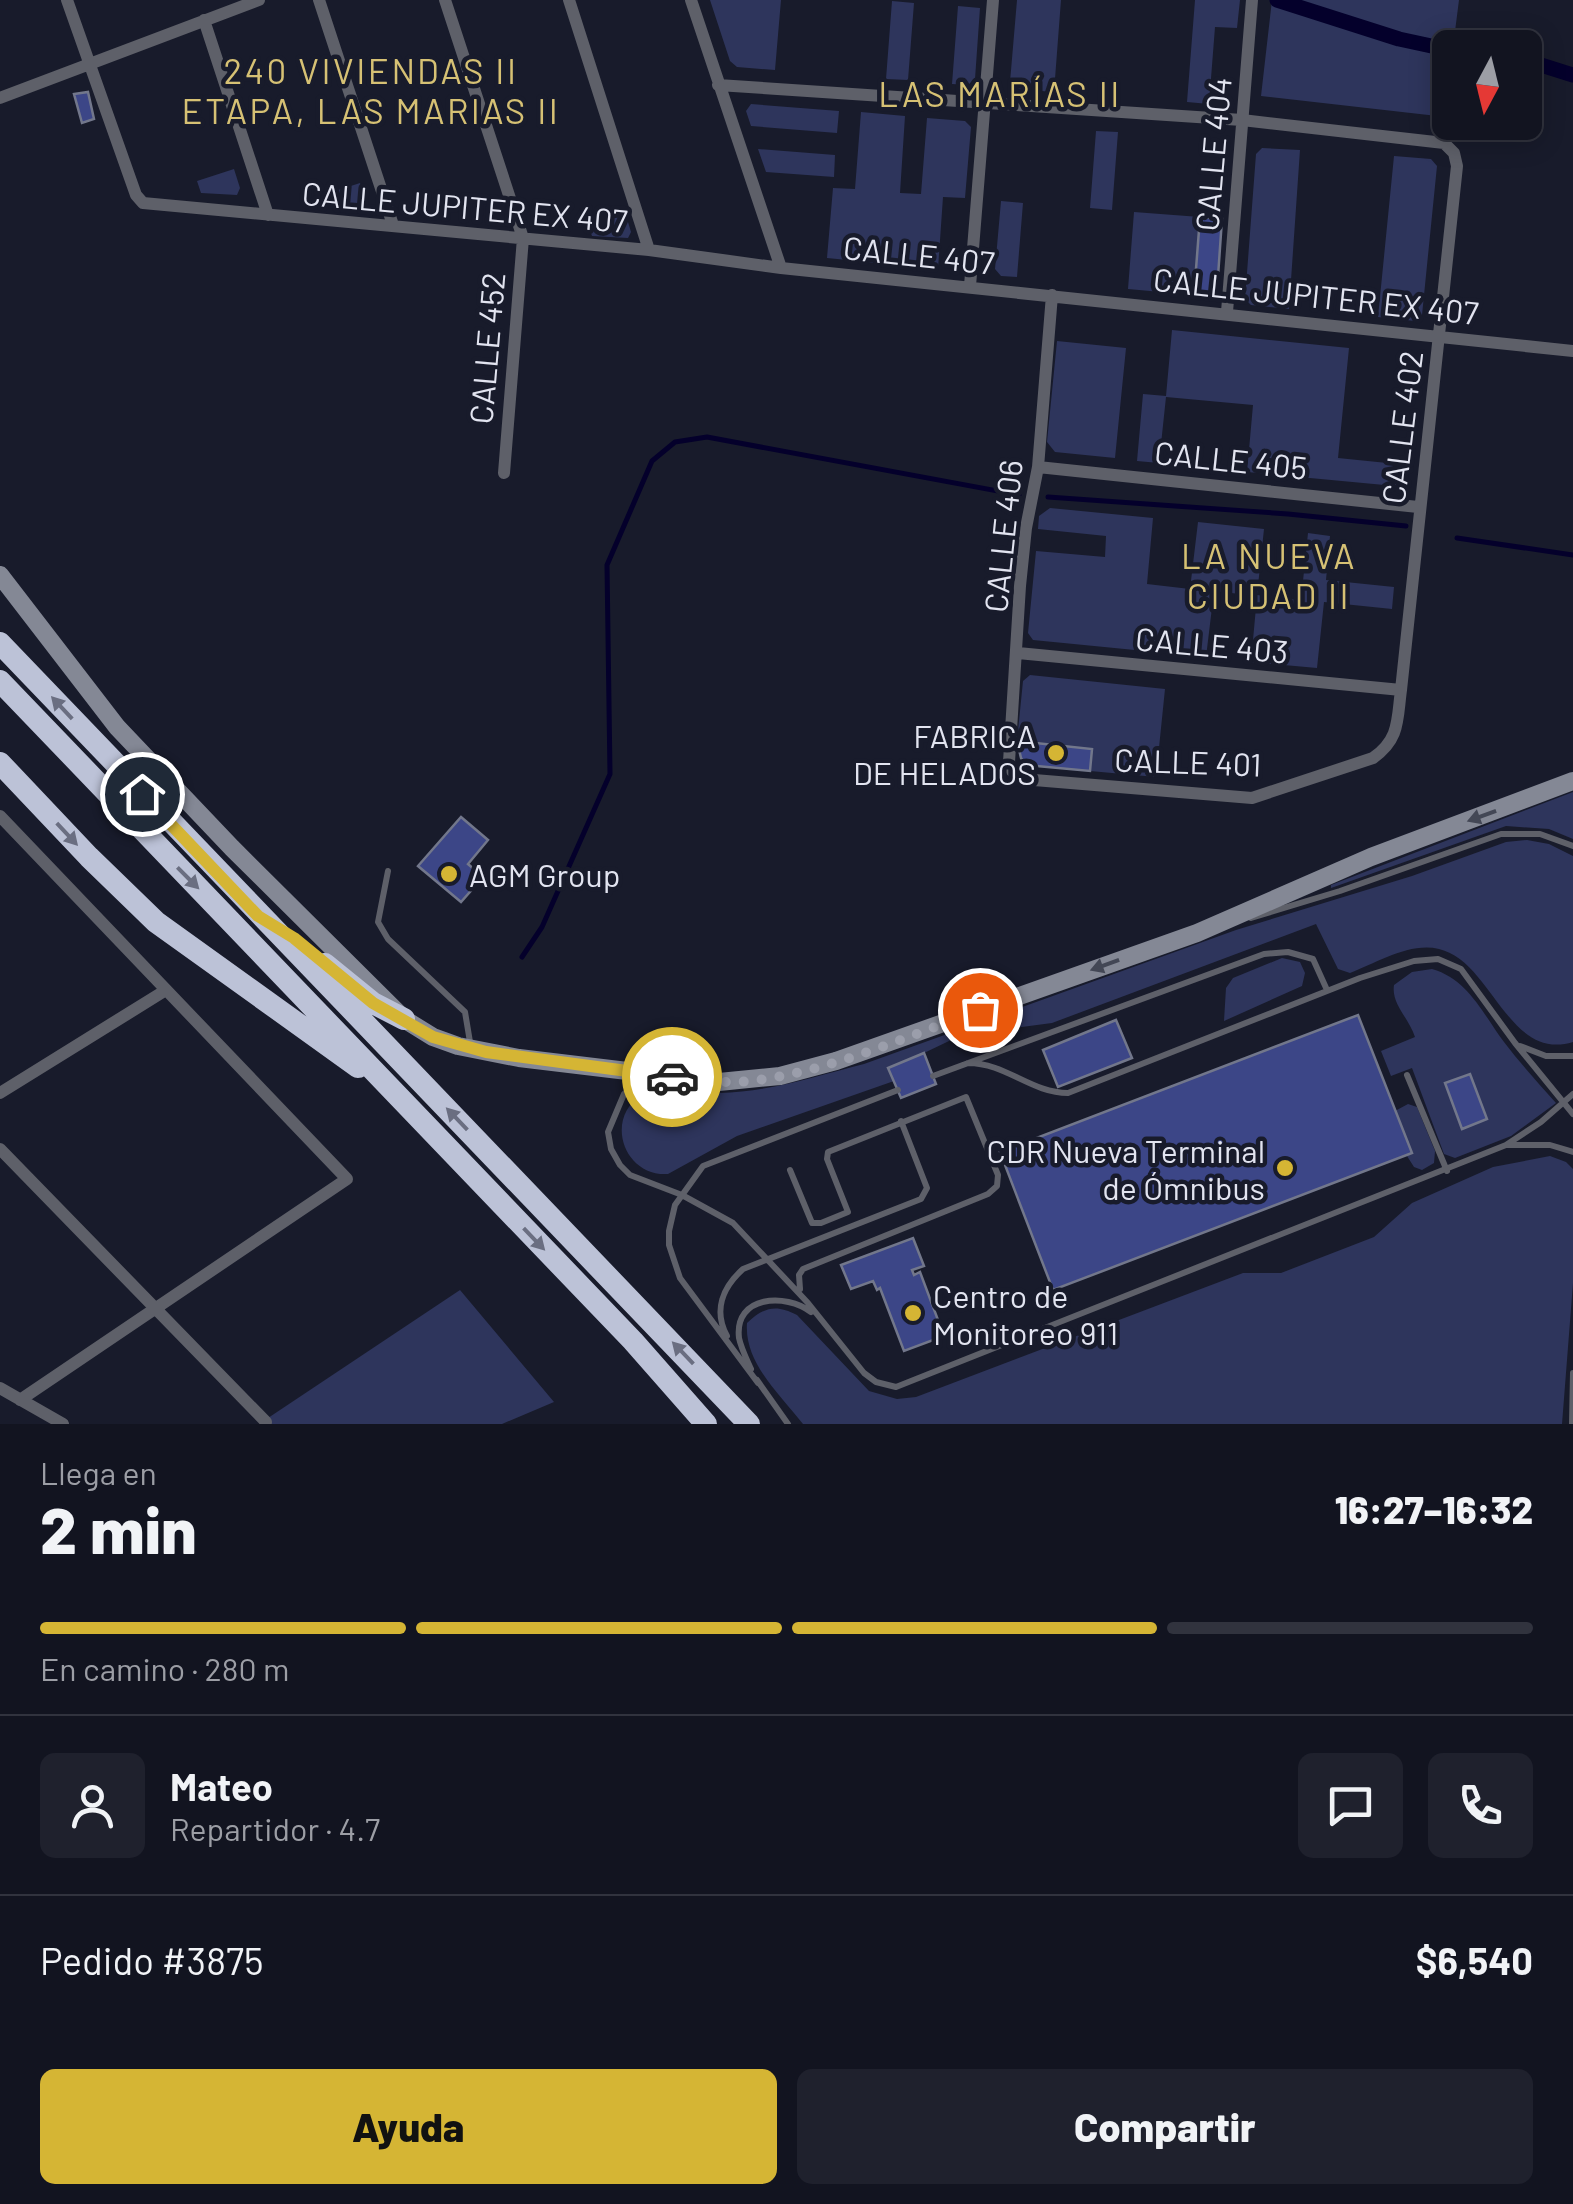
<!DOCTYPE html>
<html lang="es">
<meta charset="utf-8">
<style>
body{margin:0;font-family:Barlow,sans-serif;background:#1f212d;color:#f1f3f6;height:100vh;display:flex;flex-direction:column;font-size:38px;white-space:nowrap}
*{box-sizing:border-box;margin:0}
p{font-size:32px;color:#9c9ea5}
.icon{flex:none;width:55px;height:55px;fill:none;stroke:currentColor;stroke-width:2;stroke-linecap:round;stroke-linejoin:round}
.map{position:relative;height:1424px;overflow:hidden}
.panel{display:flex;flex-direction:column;background:#121420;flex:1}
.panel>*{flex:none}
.needle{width:65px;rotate:187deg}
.controls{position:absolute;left:1432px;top:30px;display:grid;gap:20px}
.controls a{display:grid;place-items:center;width:110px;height:110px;border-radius:15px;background:#121420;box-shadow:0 5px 25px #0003,0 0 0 2px #31333e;font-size:50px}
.pin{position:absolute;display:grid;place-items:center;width:85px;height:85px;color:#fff;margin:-42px;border:5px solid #fff;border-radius:50%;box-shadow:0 2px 10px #0007}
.courier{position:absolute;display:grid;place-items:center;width:100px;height:100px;margin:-50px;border:8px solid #d5b534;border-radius:50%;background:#fff;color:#222;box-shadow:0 2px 12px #0007}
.headline em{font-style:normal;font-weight:800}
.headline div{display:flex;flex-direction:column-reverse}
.headline{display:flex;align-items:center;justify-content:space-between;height:170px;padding:0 40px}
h1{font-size:65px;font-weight:800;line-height:75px}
.bar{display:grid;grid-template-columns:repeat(4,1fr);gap:15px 10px;align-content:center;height:120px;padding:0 40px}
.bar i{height:12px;border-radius:8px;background:#31333e}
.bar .active{background:#d5b534}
.bar p{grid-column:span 4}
.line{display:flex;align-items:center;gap:25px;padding:0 40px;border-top:2px solid #31333e}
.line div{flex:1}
.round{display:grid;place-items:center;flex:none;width:105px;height:105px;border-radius:15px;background:#1f212d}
.action{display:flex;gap:20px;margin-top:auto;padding:20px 40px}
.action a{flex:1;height:115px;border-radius:15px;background:#d5b534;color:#111;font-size:40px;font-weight:800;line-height:115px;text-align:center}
.action a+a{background:#1f212d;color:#f1f3f6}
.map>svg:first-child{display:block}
.green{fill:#2e355c}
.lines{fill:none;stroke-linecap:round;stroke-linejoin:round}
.stream{stroke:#04002b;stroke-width:5}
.canal{stroke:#04002b;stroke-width:15}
.building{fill:#3c4687;stroke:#72778b;stroke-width:2.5}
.lane{stroke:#5e6069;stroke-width:6}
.street{stroke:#5e6069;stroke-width:12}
.secondary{stroke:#848895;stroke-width:18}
.highway{stroke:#bcc2d7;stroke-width:22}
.oneway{fill:#6a6e81}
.oneway2{fill:#434755}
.done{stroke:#9b9eab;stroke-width:10;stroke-dasharray:0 18}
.route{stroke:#d5b534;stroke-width:12}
.poi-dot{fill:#d5b534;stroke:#181b2b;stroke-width:4}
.labels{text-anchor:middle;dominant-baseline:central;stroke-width:9;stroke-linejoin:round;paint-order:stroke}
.street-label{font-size:32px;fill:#e2e4f0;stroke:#181b2b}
.poi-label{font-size:32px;fill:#e2e4f0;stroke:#181b2b;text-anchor:end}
.neighbourhood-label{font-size:35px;letter-spacing:2.5px;fill:#d6c174;stroke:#181b2b}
</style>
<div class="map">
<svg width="1573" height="1424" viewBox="0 0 1573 1424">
<rect width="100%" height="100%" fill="#181b2b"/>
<path class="green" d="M710 0H781L775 70 737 67 730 61Z
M1017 0H1061L1054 92 1016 89 1010 82Z
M1195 0H1240L1237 28 1215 27 1209 104 1187 102Z
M1272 0H1459L1453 47 1450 48 1446 117 1261 96Z
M892 1 914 3 908 80 886 79Z
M958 6 980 8 975 79 968 85 952 84Z
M751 104 839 111 837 133 751 126 746 111Z
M861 112 905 116 900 193 921 194 927 118 965 121 971 127 965 198 943 197 938 269 827 258 833 188 855 189Z
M1096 131 1118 132 1112 210 1090 208Z
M1262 148 1300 150 1289 309 1251 305 1245 299 1256 154Z
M758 149 835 155 834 177 766 172Z
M1394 156 1431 159 1437 166 1422 315 1415 321 1378 317Z
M234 169 240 188 237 195 201 193 197 181Z
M360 183 367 203 364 209 328 207 323 195Z
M1001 201 1023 203 1017 277 1001 276 995 269Z
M625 212 631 232 628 238 592 236 588 224Z
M1134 212 1200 217 1194 295 1128 289Z
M1172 330 1349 348 1338 458 1407 465 1405 478 1395 486 1247 472 1253 405 1166 397 1159 463 1137 461 1143 394 1166 396Z
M1057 341 1126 348 1115 458 1055 452 1047 442Z
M1050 508 1153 518 1147 584 1190 589 1198 522 1264 529 1257 595 1301 600 1308 533 1330 536 1326 580 1394 587 1392 609 1324 602 1317 668 1251 662 1257 596 1214 591 1206 657 1033 640 1028 633 1036 551 1105 557 1106 536 1038 529 1039 516Z
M1030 675 1165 689 1156 777 1090 771 1092 749 1017 741 1023 681Z
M1573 792V839L1549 829 1506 826 1331 888V885Z
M1527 840 1549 844 1573 856V1042C1508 1062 1492 961 1439 949 1409 942 1377 963 1350 973L1338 969 1316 924 1052 1023 1006 1029 1000 1021 972 1030 924 1053 894 1081 737 1136 668 1174C624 1177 603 1118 643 1094 660 1084 698 1093 719 1093 769 1092 816 1076 864 1064L1236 930 1412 876 1506 842Z
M1282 958 1300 962 1305 973 1302 986 1224 1021 1226 988 1233 978Z
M1432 969C1468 979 1483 1014 1504 1042 1520 1063 1538 1083 1556 1103L1511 1136 1455 1158 1444 1154 1412 1068 1391 1076 1381 1051 1415 1037C1409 1018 1391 1004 1394 985L1412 972Z
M1408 1104 1417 1107 1435 1151 1434 1163 1422 1170 1414 1167 1407 1156 1411 1153 1395 1111Z
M1550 1156 1566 1162 1573 1169V1283L1562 1424H803C780 1394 744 1363 747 1323 764 1307 776 1304 797 1315L869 1391 897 1399 916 1397 1243 1273H1281L1374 1237 1412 1203 1493 1167Z
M460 1290 554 1402 502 1424H259Z"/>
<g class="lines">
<path class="stream" d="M1048 497 1288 514 1406 526
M1457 538 1573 555
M522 957 542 927 610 774 607 565 652 461 675 442 707 437 1019 495"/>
<path class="canal" d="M1277 0 1399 39 1450 50
M1525 60 1573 75"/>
</g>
<path class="building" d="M88 92 94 119 82 123 74 94Z
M1200 217 1222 219 1217 291 1210 297 1194 295Z
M1017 741 1092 749 1090 771 1026 765 1021 758Z
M461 817 488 840 468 864 483 877 461 902 418 866Z
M1358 1015 1412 1153 1053 1290 1000 1152Z
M1116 1020 1132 1058 1058 1087 1043 1050Z
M924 1053 936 1084 901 1098 888 1068Z
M1470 1074 1487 1119 1462 1129 1445 1083Z
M913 1238 924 1266 912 1270 914 1275 920 1272 944 1336 904 1351 880 1288 877 1290 873 1281 851 1289 841 1265Z"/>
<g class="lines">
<path class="lane" d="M388 871 378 922 388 939 465 1012 471 1048
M1251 918 1340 891 1501 834H1540L1573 846
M1520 1046 1546 1056H1573
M968 1063C1006 1063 1031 1093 1068 1093L1360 978 1414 961 1438 959 1461 969 1515 1043 1573 1114
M1407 1075 1447 1171
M933 1076 1264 954 1288 952 1313 959 1327 990
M646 1078 624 1094 608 1132 611 1149 620 1165 630 1175 682 1195 733 1223 808 1303 864 1373 876 1382 896 1387 1506 1145 1541 1122 1573 1094
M1508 1145H1550L1573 1152
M790 1170 812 1223H821L848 1212 827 1159 828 1152 966 1097 998 1175 997 1186 988 1194 803 1269 799 1275 800 1289
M727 1336C713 1310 723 1287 743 1269L921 1199 927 1188 901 1121
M751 1369C747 1360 741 1348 739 1338 734 1295 786 1293 811 1312
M757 1380 788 1424
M758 1383 680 1278 669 1245V1231L675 1205 703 1166 898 1090
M1572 1424 1573 1373"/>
<path class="street" d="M67 0 136 195 143 203 649 250 781 268 1573 351
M319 0 393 225
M445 0 523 238 504 473
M569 0 649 250
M691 0 781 268
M204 20 268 215
M718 85 1242 120 1444 143 1454 153 1457 166 1401 690C1397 720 1400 739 1373 758L1252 798 1022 779 1012 771 1009 762 1020 586 1026 528 1038 467 1052 295
M0 98 259 0
M970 286 993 0
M1227 312 1252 0
M1038 467 1418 507
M1018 653 1401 690
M0 816 347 1179 20 1400
M0 1093 166 990
M0 1149 266 1422
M0 1388 63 1424"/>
<path class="secondary" d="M0 575 117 727 232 848 404 1019 433 1037 458 1046 519 1058 719 1082 780 1076 836 1061 1197 933 1371 857 1573 781"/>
<path class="highway" d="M0 643 749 1424
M0 681 633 1341 706 1424
M0 763 89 857 156 922 358 1067
M325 964 373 1003 404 1019"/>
</g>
<defs><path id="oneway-solid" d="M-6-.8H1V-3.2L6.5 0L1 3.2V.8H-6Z" transform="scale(2.5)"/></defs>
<g class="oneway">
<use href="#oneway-solid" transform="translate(62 708) rotate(-133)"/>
<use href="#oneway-solid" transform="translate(67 834) rotate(47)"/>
<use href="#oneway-solid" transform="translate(188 878) rotate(45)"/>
<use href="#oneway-solid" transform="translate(457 1119) rotate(-134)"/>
<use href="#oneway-solid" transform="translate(534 1239) rotate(46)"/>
<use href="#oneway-solid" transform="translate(683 1353) rotate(-134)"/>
</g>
<g class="oneway2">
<use href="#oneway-solid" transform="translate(1482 816) rotate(160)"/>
<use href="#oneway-solid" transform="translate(1105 965) rotate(160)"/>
</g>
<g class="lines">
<path class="done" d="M672 1077C698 1080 724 1084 750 1081 829 1072 906 1037 980 1010"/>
<path class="route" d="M142 794 258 916 294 938 373 1003 433 1037 486 1052 672 1077"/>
</g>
<g class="poi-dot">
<circle cx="1056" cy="753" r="10"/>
<circle cx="449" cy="874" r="10"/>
<circle cx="1285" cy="1168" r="10"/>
<circle cx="913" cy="1313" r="10"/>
</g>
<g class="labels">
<g class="street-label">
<text transform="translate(1212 154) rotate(-85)">CALLE 404</text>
<text transform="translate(465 206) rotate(5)">CALLE JUPITER EX 407</text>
<text transform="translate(919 254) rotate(6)">CALLE 407</text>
<text transform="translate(1316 295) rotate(6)">CALLE JUPITER EX 407</text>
<text transform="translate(486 348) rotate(-85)">CALLE 452</text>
<text transform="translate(1401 427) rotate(-83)">CALLE 402</text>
<text transform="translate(1231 459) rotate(6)">CALLE 405</text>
<text transform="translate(1002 536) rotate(-84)">CALLE 406</text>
<text transform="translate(1212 644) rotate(5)">CALLE 403</text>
<text transform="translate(1188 761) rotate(2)">CALLE 401</text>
</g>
<g class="poi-label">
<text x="1036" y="735">FABRICA<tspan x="1036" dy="37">DE HELADOS</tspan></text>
<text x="469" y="874" text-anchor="start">AGM Group</text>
<text x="1265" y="1150">CDR Nueva Terminal<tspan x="1265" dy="37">de Ómnibus</tspan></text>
<text x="933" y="1295" text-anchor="start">Centro de<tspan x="933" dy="37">Monitoreo 911</tspan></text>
</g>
<g class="neighbourhood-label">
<text x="371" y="70">240 VIVIENDAS II<tspan x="371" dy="40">ETAPA, LAS MARIAS II</tspan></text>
<text x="1000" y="93">LAS MARÍAS II</text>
<text x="1269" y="555">LA NUEVA<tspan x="1269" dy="40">CIUDAD II</tspan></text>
</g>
</g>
</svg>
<div class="controls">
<a><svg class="needle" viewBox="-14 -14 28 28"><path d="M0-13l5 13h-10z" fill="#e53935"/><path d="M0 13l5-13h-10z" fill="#9c9ea5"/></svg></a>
</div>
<div class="pin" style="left:980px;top:1010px;background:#ea580c"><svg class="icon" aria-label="bag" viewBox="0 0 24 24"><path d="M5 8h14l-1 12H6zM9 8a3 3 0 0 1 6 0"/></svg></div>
<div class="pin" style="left:142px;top:794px;background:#1f2937"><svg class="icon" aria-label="home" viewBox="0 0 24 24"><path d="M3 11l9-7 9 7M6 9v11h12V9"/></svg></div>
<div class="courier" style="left:672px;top:1077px"><svg class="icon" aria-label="car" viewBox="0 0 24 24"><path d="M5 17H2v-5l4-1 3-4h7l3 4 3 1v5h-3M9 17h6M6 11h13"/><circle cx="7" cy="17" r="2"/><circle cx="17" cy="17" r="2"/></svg></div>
</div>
<section class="panel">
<div class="headline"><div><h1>2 min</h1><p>Llega en</p></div><em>16:27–16:32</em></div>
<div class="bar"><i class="active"></i><i class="active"></i><i class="active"></i><i></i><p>En camino · 280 m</p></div>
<div class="line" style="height:180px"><a class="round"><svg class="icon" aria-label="person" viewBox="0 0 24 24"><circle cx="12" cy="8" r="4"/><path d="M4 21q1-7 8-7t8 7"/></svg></a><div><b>Mateo</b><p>Repartidor · 4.7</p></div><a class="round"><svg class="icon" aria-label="chat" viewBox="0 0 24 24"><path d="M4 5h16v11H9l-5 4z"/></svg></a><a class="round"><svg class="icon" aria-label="phone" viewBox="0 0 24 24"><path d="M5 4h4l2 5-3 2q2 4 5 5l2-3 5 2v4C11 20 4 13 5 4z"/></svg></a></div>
<div class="line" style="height:130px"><div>Pedido #3875</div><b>$6,540</b></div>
<div class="action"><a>Ayuda</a><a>Compartir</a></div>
</section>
